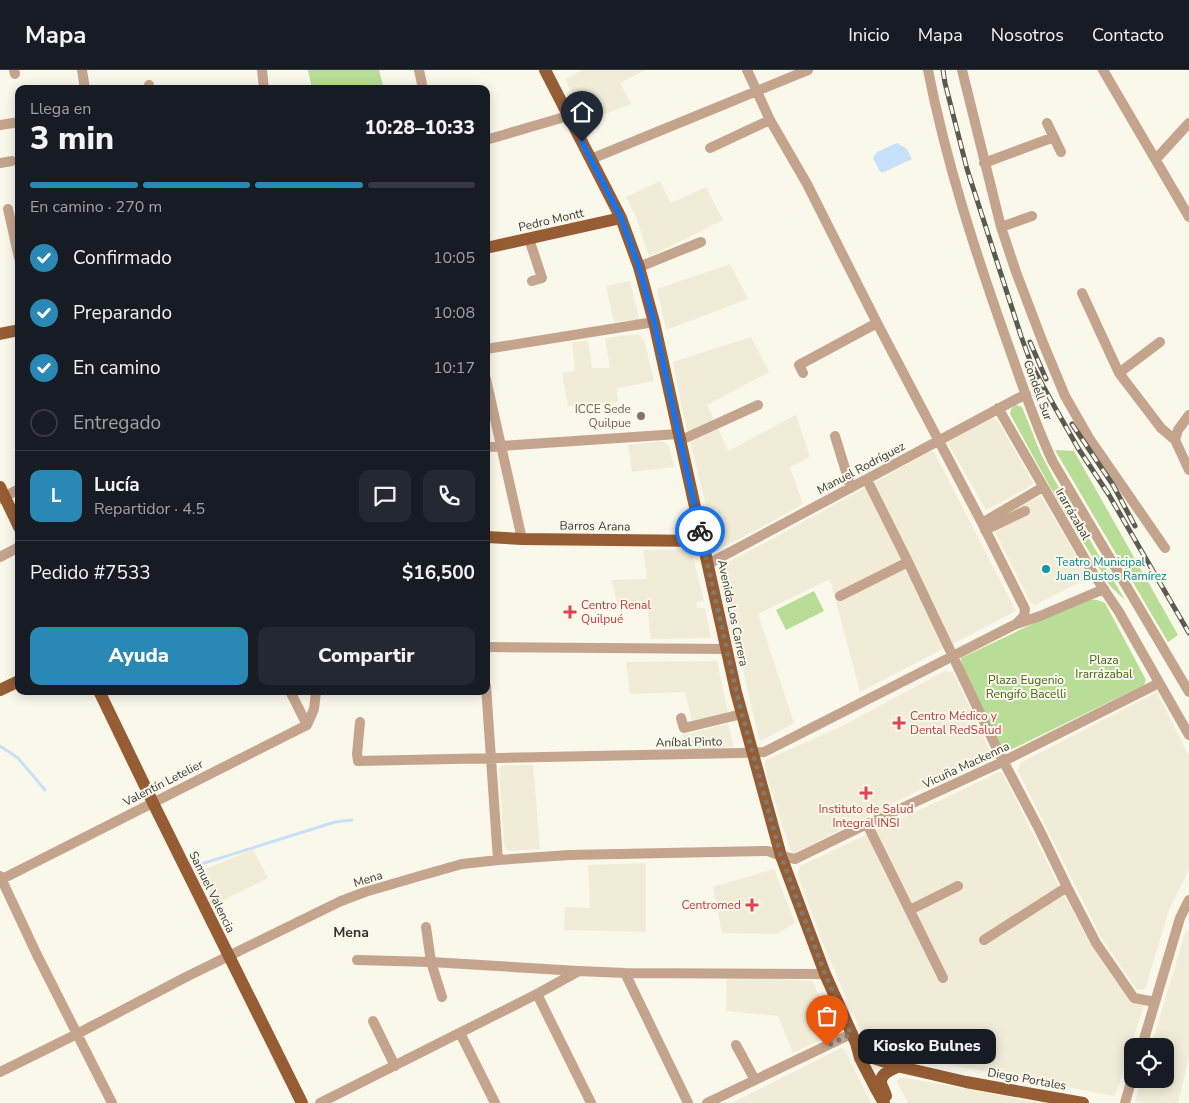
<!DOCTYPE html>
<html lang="es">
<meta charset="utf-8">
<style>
body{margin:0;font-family:"Nunito Sans",sans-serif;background:#242831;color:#f1f3f6;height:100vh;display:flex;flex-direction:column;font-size:19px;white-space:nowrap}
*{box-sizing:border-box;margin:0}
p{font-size:16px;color:#9ea1a6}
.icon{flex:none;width:28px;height:28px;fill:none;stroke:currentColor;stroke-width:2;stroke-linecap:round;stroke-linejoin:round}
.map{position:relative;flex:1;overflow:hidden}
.side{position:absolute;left:15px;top:15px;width:475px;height:610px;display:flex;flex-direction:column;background:#171b24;border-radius:10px;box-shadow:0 2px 12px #0003}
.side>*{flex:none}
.controls{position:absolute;left:1124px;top:968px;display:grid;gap:10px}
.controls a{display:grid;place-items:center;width:50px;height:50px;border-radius:10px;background:#171b24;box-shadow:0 2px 12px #0003;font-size:25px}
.pin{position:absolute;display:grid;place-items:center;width:42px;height:42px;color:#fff;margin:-51px -21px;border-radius:50% 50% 50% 0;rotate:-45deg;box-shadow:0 0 5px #0007}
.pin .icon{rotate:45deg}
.courier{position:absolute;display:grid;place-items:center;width:50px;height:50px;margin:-25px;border:4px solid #1a73e8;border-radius:50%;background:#fff;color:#222;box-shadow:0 1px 6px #0007}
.bubble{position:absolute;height:35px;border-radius:10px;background:#171b24;box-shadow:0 2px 12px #0003;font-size:16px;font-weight:800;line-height:35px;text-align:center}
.headline em{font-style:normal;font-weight:800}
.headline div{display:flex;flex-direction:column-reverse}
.headline{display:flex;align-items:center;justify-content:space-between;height:85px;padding:0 15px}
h1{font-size:32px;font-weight:800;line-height:38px}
.bar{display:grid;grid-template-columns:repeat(4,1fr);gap:8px 5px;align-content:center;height:60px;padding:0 15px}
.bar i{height:6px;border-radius:4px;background:#363941}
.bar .on{background:#2988b4}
.bar p{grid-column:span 4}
.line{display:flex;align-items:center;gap:12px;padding:0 15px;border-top:1px solid #363941}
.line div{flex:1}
.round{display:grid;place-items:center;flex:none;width:52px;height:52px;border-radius:10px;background:#242831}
ol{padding:0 15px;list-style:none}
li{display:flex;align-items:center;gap:15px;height:55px}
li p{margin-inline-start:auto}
li .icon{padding:5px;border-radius:50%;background:#2988b4;color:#fff;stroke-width:4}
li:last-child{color:#9ea1a6}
li i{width:28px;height:28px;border:2px solid #363941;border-radius:50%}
.primary-button{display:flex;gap:10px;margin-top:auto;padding:10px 15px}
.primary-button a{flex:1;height:58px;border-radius:10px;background:#2988b4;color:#fff;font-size:20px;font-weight:800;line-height:58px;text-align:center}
.primary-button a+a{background:#242831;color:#f1f3f6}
header{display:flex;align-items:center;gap:30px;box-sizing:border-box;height:70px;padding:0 25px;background:#171b24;border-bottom:1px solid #363941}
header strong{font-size:24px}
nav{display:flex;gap:28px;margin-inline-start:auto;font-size:18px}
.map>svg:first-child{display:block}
.built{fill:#f0ecd8}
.green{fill:#b7dd96}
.water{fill:#c6e1f9}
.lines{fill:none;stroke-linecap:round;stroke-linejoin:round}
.stream{stroke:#c6e1f9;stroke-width:3}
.minor{stroke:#c5a48e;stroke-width:10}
.major{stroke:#965d34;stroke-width:12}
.rail-casing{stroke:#5a5952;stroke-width:5}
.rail{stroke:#faf8eb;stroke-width:3;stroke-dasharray:9;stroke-linecap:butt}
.done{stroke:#7d7c74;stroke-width:5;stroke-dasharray:0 9}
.route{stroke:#1a73e8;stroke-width:6}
.education-dot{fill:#8d6e63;stroke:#faf8eb;stroke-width:2}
.culture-dot{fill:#0f9aa8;stroke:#faf8eb;stroke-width:2}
.health-dot{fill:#e0444e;stroke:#faf8eb;stroke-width:2}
.labels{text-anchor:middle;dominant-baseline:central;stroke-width:4;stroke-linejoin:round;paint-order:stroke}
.street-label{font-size:12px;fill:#3a3934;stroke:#faf8eb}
.education-label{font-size:12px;fill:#785e54;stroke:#faf8eb;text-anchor:end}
.culture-label{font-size:12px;fill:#0d838f;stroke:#faf8eb;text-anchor:start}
.health-label{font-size:12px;fill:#be3a42;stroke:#faf8eb;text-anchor:start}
.park-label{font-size:12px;fill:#406316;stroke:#faf8eb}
.neighbourhood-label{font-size:14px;font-weight:bold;fill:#323027;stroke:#faf8eb}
</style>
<header>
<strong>Mapa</strong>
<nav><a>Inicio</a><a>Mapa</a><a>Nosotros</a><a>Contacto</a></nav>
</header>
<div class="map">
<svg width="1189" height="1033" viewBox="0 0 1189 1033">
<rect width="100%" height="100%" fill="#faf8eb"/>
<path class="built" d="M583 0H645L620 13 631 34 587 51 565 9Z
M660 111 671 133 706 117 723 150 649 187 636 147 626 127Z
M730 194 748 229 666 260 657 219Z
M630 211 639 247 637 250 614 252 606 216Z
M638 264 644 269 654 311 617 318 618 332 568 336 562 303 575 301 572 273 588 270 592 298H610L605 268Z
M751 267 769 302 707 335 728 381 796 345 810 387 790 397 803 434 753 462 717 480 682 339 673 292Z
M991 348 997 350 1033 412 1031 416 986 440 949 375 950 371Z
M663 371 669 376 674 397 632 402 628 375Z
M931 381 934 382 1016 541 860 622 830 509 758 544 794 653 761 671 759 669 720 499 722 495 767 472Z
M1041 426 1087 504 1086 509 1035 535 1030 532 990 452Z
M686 479 692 482 704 531 696 532 697 538H705L711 568 651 569 647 537 618 536 611 510 647 509 643 480Z
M717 591 728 643 692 651 685 622 630 624 626 592Z
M945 601 953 602 992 685 939 710 795 783 791 781 770 717 764 692 766 690 840 657Z
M1157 622 1189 686V799L1169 840 1145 919 1137 920 1102 869 1018 701 1020 693Z
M728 654 734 677 689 680 682 665Z
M502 695H533L540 779 508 781 504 775 499 699Z
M999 702H1002L1057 812 1090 873 1128 928 1144 935 1115 1026 876 981 872 978 858 955 826 881 797 803 800 796 962 720Z
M253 779 268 808 215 834 199 802Z
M646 793V862L564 860 565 837 590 838 588 795Z
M774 799 795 853 777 864 722 863 713 817Z
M1186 860 1189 861V988L1178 1033H1144L1135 1031 1142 1009H1165V976H1151Z
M727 906 813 911 834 963 793 983 778 946 726 941Z
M841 978 844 979 871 1033H732Z
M902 1007 982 1022 1041 1033H908L897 1012 898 1009Z"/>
<path class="green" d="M308 0H379L384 19H312Z
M1016 335 1022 337 1041 384 1054 409 1125 530 1110 516 1054 424 1010 344 1011 339Z
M1055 380 1074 381 1178 565 1168 572Z
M814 521 824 541 786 560 776 540Z
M1085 529 1097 530 1105 533 1146 610 1144 615 1004 683 962 597 961 588Z"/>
<path class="water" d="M897 73 907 79 912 89 882 103 879 100 873 88 877 82Z"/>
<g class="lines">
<path class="stream" d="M0 676 18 688 45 720
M198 795 335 752 352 750"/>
<path class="minor" d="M14 0 15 4
M82 0 85 19
M262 0 264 19
M419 0 423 19
M747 0 770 50 807 114 877 253 982 453 1025 539 1024 546 1017 553
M928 0C946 92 975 181 1006 269 1021 310 1034 353 1053 392L1189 622
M962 0 1001 157 1016 202 1043 273 1065 326 1089 368 1165 478
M1103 0 1189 147
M149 15V19
M1047 53 1061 82
M0 55 19 52
M486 70 568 46
M710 78 770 50
M591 89 808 0
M1156 89 1189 53
M0 93 12 91
M984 93 1054 67
M8 139 19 188
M1001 157 1032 146
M529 169 542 208 532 211
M639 197 701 172
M1082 223 1119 303 1161 358 1175 370 1189 400
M486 279 654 252
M803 303 799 295 877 253
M1119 303 1160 272
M486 309 522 469
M998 338 1093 503 1119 542 1189 665
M835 366 851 418
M1175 370 1178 360 1189 345
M679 371 758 335
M486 377 678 364
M867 410 908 492 998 681 1039 759 1067 817 1096 873 1134 928 1155 932
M0 429 19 419
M982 453 1043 417
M985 460 1025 441
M0 487 19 477
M708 494 1026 324
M840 526 908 492
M486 577 726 579
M486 616 498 790
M290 621 307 655
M681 648 684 658 742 644
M360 652 357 684 358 691 740 683 764 682 1014 555 1040 546 1104 519
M867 754 943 908
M0 806 37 885 112 1033
M0 810 307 655 314 639 316 621
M910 840 958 816
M426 857 431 892 442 927
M984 870 1067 817
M357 890 431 892 578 901 625 903 825 904
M625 903 688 1033
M537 924 591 1033
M373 951 395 996
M460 963 495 1033
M736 975 755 1010
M1142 976 1180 848 1189 830
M0 1002 77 964 186 907 341 831 365 822 423 805 462 794 498 790 569 785 768 781 781 786 795 789 867 754 998 694 1159 613
M320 1033 537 924 577 902
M707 1033 851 964
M1125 1033 1132 1008"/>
<path class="major" d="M545 0 621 148 639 197 654 252 736 622 781 786 825 904 856 973 860 988 876 1019 884 1033
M486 178 621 148
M0 264 19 260
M0 417 19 457
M486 467 522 469 703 471
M0 620 19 611
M99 621 157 741 302 1033
M857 975 861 980 870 987 901 997 966 1012 1083 1033
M886 1026C885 1022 882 1017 881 1013 880 1003 892 1000 899 996"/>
<defs>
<path id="rail" d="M943 0 945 13 967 99 1021 266 1032 296 1053 334 1078 378 1109 425 1189 563
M1030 272 1046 309
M1072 354 1113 415 1135 456"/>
</defs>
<use href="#rail" class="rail-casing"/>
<use href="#rail" class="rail"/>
</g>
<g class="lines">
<path class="done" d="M700 461 739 633 781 786 825 904 851 964 827 976"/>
<path class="route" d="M582 72 621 148 639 197 654 252 700 461"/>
</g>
<circle class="education-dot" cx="641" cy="346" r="5"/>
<circle class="culture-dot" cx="1046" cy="499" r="5"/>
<g class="health-dot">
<path d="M567.5 534.5h5v5h5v5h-5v5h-5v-5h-5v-5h5z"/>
<path d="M896.5 645.5h5v5h5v5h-5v5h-5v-5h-5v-5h5z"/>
<path d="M863.5 715.5h5v5h5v5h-5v5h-5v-5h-5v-5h5z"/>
<path d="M749.5 827.5h5v5h5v5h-5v5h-5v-5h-5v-5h5z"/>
</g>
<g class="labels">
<g class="street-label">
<text transform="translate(551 150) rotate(-13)">Pedro Montt</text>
<text transform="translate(1038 320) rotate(70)">Condell Sur</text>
<text transform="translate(861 398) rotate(-28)">Manuel Rodríguez</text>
<text transform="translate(1073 444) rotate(60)">Irarrázabal</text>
<text transform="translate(595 456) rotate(1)">Barros Arana</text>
<text transform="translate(733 543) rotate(78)">Avenida Los Carrera</text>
<text transform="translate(689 672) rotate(-1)">Aníbal Pinto</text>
<text transform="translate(966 695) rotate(-25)">Vicuña Mackenna</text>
<text transform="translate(163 713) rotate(-27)">Valentín Letelier</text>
<text transform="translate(368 809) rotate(-17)">Mena</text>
<text transform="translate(212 822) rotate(64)">Samuel Valencia</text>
<text transform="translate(1027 1009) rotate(10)">Diego Portales</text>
</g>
<g class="education-label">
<text x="631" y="339">ICCE Sede<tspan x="631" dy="14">Quilpue</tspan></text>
</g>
<g class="culture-label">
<text x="1056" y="492">Teatro Municipal<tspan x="1056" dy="14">Juan Bustos Ramírez</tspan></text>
</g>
<g class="health-label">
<text x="581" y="535">Centro Renal<tspan x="581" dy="14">Quilpué</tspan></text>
<text x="910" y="646">Centro Médico y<tspan x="910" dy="14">Dental RedSalud</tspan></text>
<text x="866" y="739" text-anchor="middle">Instituto de Salud<tspan x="866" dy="14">Integral INSI</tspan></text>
<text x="741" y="835" text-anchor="end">Centromed</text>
</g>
<g class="park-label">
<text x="1104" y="590">Plaza<tspan x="1104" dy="14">Irarrázabal</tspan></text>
<text x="1026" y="610">Plaza Eugenio<tspan x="1026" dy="14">Rengifo Bacelli</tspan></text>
</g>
<g class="neighbourhood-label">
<text x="351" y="862">Mena</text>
</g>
</g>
</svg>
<div class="controls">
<a><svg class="icon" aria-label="locate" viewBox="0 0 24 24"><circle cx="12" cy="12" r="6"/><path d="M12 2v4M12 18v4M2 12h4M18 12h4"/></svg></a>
</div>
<div class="pin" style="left:827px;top:976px;background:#ea580c"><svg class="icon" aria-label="bag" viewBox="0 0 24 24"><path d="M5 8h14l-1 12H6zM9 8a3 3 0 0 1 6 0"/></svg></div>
<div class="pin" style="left:582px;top:72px;background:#1f2937"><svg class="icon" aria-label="home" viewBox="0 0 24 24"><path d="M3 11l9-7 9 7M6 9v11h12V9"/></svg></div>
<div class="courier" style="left:700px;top:461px"><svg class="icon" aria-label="bike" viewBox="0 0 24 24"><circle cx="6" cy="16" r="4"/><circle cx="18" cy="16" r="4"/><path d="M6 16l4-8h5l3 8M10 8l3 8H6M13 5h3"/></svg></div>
<div class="bubble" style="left:858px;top:959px;width:138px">Kiosko Bulnes</div>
<section class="side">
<div class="headline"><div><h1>3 min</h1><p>Llega en</p></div><em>10:28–10:33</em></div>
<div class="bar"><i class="on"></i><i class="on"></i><i class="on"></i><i></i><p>En camino · 270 m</p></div>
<ol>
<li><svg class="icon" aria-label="check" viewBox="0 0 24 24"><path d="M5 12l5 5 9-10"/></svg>Confirmado<p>10:05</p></li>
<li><svg class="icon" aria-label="check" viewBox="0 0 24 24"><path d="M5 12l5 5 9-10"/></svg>Preparando<p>10:08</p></li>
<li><svg class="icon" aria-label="check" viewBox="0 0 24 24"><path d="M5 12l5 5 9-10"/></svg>En camino<p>10:17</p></li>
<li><i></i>Entregado</li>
</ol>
<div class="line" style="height:90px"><b class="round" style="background:#2988b4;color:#fff">L</b><div><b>Lucía</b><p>Repartidor · 4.5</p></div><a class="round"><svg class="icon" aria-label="chat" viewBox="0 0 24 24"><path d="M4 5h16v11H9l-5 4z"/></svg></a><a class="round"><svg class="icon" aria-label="phone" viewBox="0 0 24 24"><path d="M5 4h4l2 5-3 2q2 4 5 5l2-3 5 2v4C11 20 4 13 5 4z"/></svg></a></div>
<div class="line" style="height:65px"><div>Pedido #7533</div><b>$16,500</b></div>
<div class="primary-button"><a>Ayuda</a><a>Compartir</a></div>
</section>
</div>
